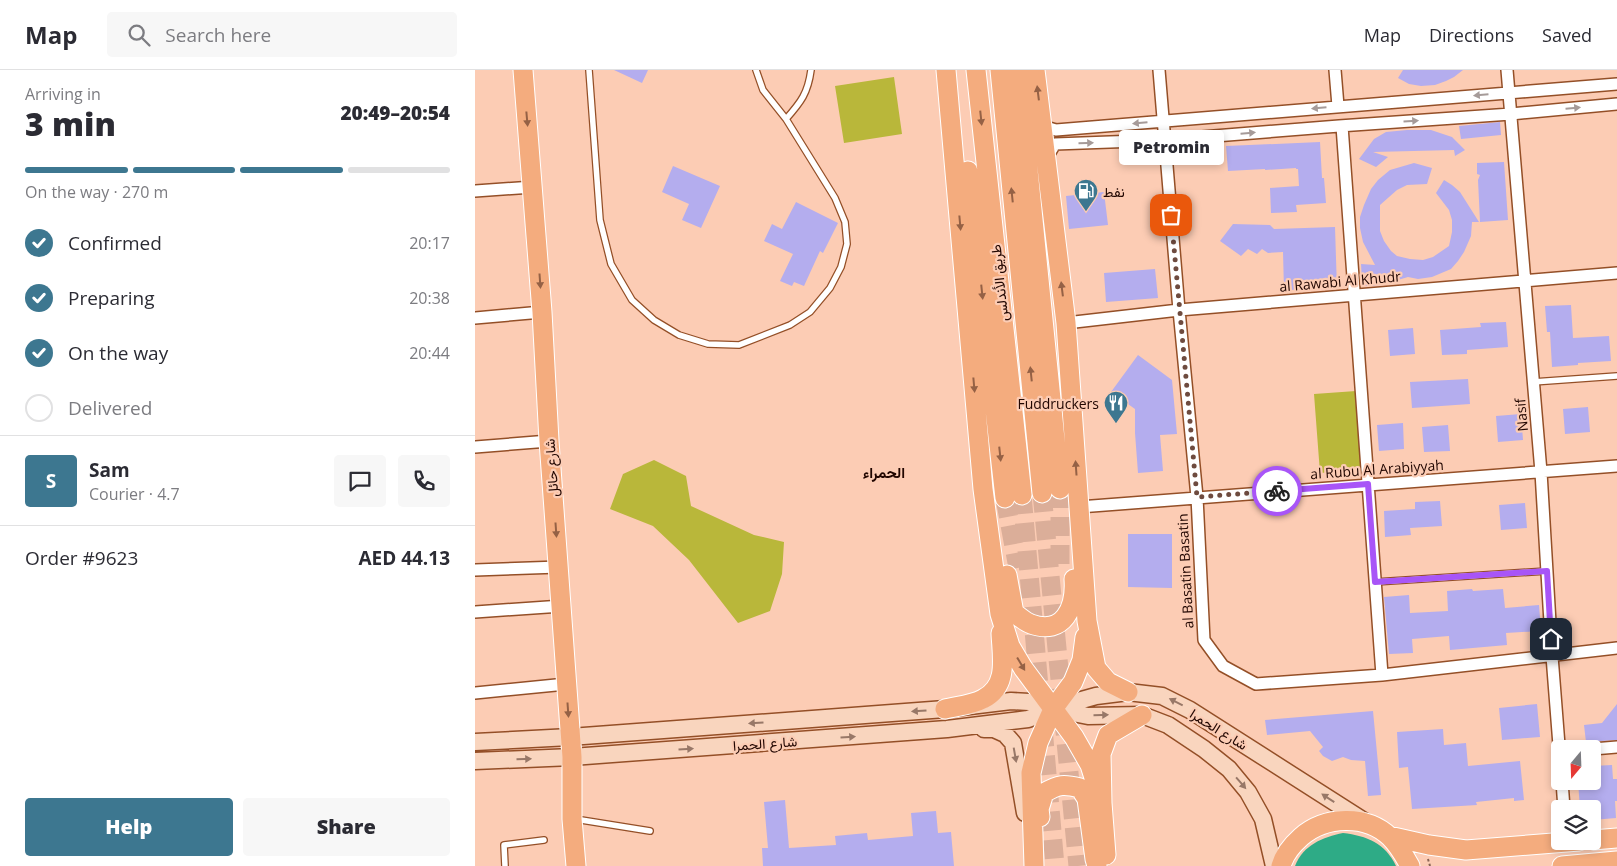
<!DOCTYPE html>
<meta charset="utf-8">
<style>
body{margin:0;font-family:"Open Sans",Vazirmatn,sans-serif;background:#f7f7f7;color:#2b2b33;height:100vh;display:flex;flex-direction:column;font-size:19px;white-space:nowrap}
*{box-sizing:border-box;margin:0}
p{font-size:16px;color:#7c7c81}
.icon{flex:none;width:28px;height:28px;fill:none;stroke:currentColor;stroke-width:2;stroke-linecap:round;stroke-linejoin:round}
.map{position:relative;flex:1;overflow:hidden}
.panel{display:flex;flex-direction:column;background:#fff;width:475px}
.panel>*{flex:none}
.needle{width:32px;rotate:199deg}
.fabs{position:absolute;left:1076px;top:670px;display:grid;gap:10px}
.fabs a{display:grid;place-items:center;width:50px;height:50px;border-radius:5px;background:#fff;box-shadow:0 2px 8px #0003;font-size:25px}
.pin{position:absolute;display:grid;place-items:center;width:42px;height:42px;color:#fff;margin:-21px;border-radius:10px;box-shadow:0 2px 8px #0006}
.courier{position:absolute;display:grid;place-items:center;width:50px;height:50px;margin:-25px;border:4px solid #a855f7;border-radius:50%;background:#fff;color:#222;box-shadow:0 1px 6px #0007}
.bubble{position:absolute;height:35px;border-radius:5px;background:#fff;box-shadow:0 2px 8px #0003;font-size:16px;font-weight:800;line-height:35px;text-align:center}
.headline em{font-style:normal;font-weight:800}
.headline div{display:flex;flex-direction:column-reverse}
.headline{display:flex;align-items:center;justify-content:space-between;height:85px;padding:0 25px}
h1{font-size:32px;font-weight:800;line-height:38px}
.bar{display:grid;grid-template-columns:repeat(4,1fr);gap:8px 5px;align-content:center;height:60px;padding:0 25px}
.bar i{height:6px;border-radius:4px;background:#e1e1e2}
.bar .active{background:#3d7790}
.bar p{grid-column:span 4}
.line{display:flex;align-items:center;gap:12px;padding:0 25px;border-top:1px solid #e1e1e2}
.line div{flex:1}
.round{display:grid;place-items:center;flex:none;width:52px;height:52px;border-radius:5px;background:#f7f7f7}
ol{padding:0 25px;list-style:none}
li{display:flex;align-items:center;gap:15px;height:55px}
li p{margin-inline-start:auto}
li .icon{padding:5px;border-radius:50%;background:#3d7790;color:#fff;stroke-width:4}
li:last-child{color:#7c7c81}
li i{width:28px;height:28px;border:2px solid #e1e1e2;border-radius:50%}
.cta{display:flex;gap:10px;margin-top:auto;padding:10px 25px}
.cta a{flex:1;height:58px;border-radius:5px;background:#3d7790;color:#fff;font-size:20px;font-weight:800;line-height:58px;text-align:center}
.cta a+a{background:#f7f7f7;color:#2b2b33}
header{display:flex;align-items:center;gap:30px;box-sizing:border-box;height:70px;padding:0 25px;background:#fff;border-bottom:1px solid #e1e1e2}
header strong{font-size:24px}
nav{display:flex;gap:28px;margin-inline-start:auto;font-size:18px}
.search{width:350px;height:45px;background:#f7f7f7;display:flex;align-items:center;gap:12px;box-sizing:border-box;padding:0 18px;border-radius:5px;color:#7c7c81;font-size:19px}
main{display:flex;flex:1;min-height:0}
.map>svg:first-child{display:block}
.green{fill:#b9b73a}
.water{fill:#2eab86}
.building{fill:#b4adee}
.lines{fill:none;stroke-linecap:round;stroke-linejoin:round}
.primary-tunnel{stroke:#dbae99;stroke-width:19;stroke-dasharray:19 9;stroke-linecap:butt}
.lane-casing{stroke:#944f27;stroke-width:8}
.street-casing{stroke:#944f27;stroke-width:14}
.secondary-casing{stroke:#944f27;stroke-width:19}
.primary-casing{stroke:#fff;stroke-width:21}
.path{stroke:#876253;stroke-width:2;stroke-dasharray:2.5 2.5;stroke-linecap:butt}
.lane{stroke:#fff;stroke-width:5.5}
.street{stroke:#fff;stroke-width:11}
.secondary{stroke:#f9d5be;stroke-width:16}
.primary{stroke:#f4ac7e;stroke-width:19}
.oneway{fill:#956145}
.oneway2{fill:#a69b99}
.oneway3{fill:#987868}
.done{stroke:#6e4b3f;stroke-width:5;stroke-dasharray:0 9}
.route{stroke:#a855f7;stroke-width:6}
.labels{text-anchor:middle;dominant-baseline:central;stroke-width:4.5;stroke-linejoin:round;paint-order:stroke}
.poi-label{font-size:14px;fill:#210600;stroke:#fcccb4;text-anchor:start}
.street-label{font-size:14px;fill:#210600;stroke:#fcccb4}
.neighbourhood-label{font-size:15px;font-weight:bold;fill:#210600;stroke:#fcccb4}
</style>
<header>
<strong>Map</strong>
<div class="search"><svg class="icon" aria-label="search" viewBox="0 0 24 24"><circle cx="10" cy="10" r="6"/><path d="M15 15l6 6"/></svg>Search here</div>
<nav><a>Map</a><a>Directions</a><a>Saved</a></nav>
</header>
<main>
<section class="panel">
<div class="headline"><div><h1>3 min</h1><p>Arriving in</p></div><em>20:49–20:54</em></div>
<div class="bar"><i class="active"></i><i class="active"></i><i class="active"></i><i></i><p>On the way · 270 m</p></div>
<ol>
<li><svg class="icon" aria-label="check" viewBox="0 0 24 24"><path d="M5 12l5 5 9-10"/></svg>Confirmed<p>20:17</p></li>
<li><svg class="icon" aria-label="check" viewBox="0 0 24 24"><path d="M5 12l5 5 9-10"/></svg>Preparing<p>20:38</p></li>
<li><svg class="icon" aria-label="check" viewBox="0 0 24 24"><path d="M5 12l5 5 9-10"/></svg>On the way<p>20:44</p></li>
<li><i></i>Delivered</li>
</ol>
<div class="line" style="height:90px"><b class="round" style="background:#3d7790;color:#fff">S</b><div><b>Sam</b><p>Courier · 4.7</p></div><a class="round"><svg class="icon" aria-label="chat" viewBox="0 0 24 24"><path d="M4 5h16v11H9l-5 4z"/></svg></a><a class="round"><svg class="icon" aria-label="phone" viewBox="0 0 24 24"><path d="M5 4h4l2 5-3 2q2 4 5 5l2-3 5 2v4C11 20 4 13 5 4z"/></svg></a></div>
<div class="line" style="height:65px"><div>Order #9623</div><b>AED 44.13</b></div>
<div class="cta"><a>Help</a><a>Share</a></div>
</section>
<div class="map">
<svg width="1142" height="796" viewBox="0 0 1142 796">
<rect width="100%" height="100%" fill="#fcccb4"/>
<path class="green" d="M419 7 427 64 369 73 360 16Z
M881 321 886 400 845 403 839 324Z
M179 390 211 406 216 436 279 465 309 472 307 504 295 541 263 553 214 490 178 456 135 439 148 404Z"/>
<path class="water" d="M868 763C892 766 910 773 921 796H820C828 775 848 767 868 763Z"/>
<path class="building" d="M139 0H173L167 13Z
M928 0H988L979 7 971 11 960 15 946 16 934 14 923 8Z
M1025 52 1026 65 986 69 984 56Z
M932 60H956L977 67 990 80 980 86 979 80 898 82 913 87 901 97 884 89 899 69 911 62Z
M845 72 847 108H849L851 133 821 135 822 142 796 143 795 118 824 116 823 99H821V98L790 100V99L753 101 751 76Z
M1029 92 1033 150 1005 152 1003 110 1005 105 1002 104V93Z
M939 93 957 98 952 114 932 115 922 120 905 135V161L909 171 916 181 922 186 935 189 948 190 958 187 974 176 977 162V150L974 140 961 123 969 110 977 115 985 122 1004 152H997L996 166 989 182 983 191 976 199 957 207 943 209 933 207 906 215 890 216 887 211 886 194 900 195 888 172 885 158V147L889 135 896 119 903 110 915 100Z
M198 96 245 116 226 158 207 150 214 134 187 122Z
M629 122 633 155 594 159 591 126Z
M321 132 363 153 348 183 345 181 329 216 319 212 317 216 305 211 318 184 289 171 297 154 307 159Z
M758 154 795 155 799 159 860 157 862 219 809 220 808 182 793 183 787 179 782 184 773 179 766 186 745 171Z
M680 199 683 228 631 232 629 203Z
M1096 235 1098 268 1134 266 1136 291 1103 293V295L1077 297 1075 262H1072L1070 236Z
M1031 252 1033 277 992 280V284L967 285 965 260 1006 257 1005 253Z
M938 258 940 284 915 286 913 260Z
M663 285 697 310 702 364 685 365 688 401 663 403 660 363V339L636 322Z
M993 309 995 334 937 338 935 312Z
M1113 337 1115 362 1090 364 1088 339Z
M1046 344 1048 370 1023 372 1021 346Z
M928 353 929 379 904 381 902 355Z
M973 355 975 381 949 382 947 357Z
M965 431 967 456 935 458 936 465 910 467 909 441 940 439V432Z
M1050 433 1052 458 1026 460 1024 435Z
M653 464H697V518L653 517Z
M997 519 998 521 1028 519 1030 538 1064 535 1066 561 1031 563 1032 575 975 580 974 566 937 569 938 583 914 584 909 527 934 525 935 543 973 541 972 521Z
M1062 634 1065 667 1027 670 1024 638Z
M1142 634V670L1111 672 1109 655 1127 653Z
M898 641 906 725 893 726 890 691 876 690 868 687 857 691 848 686 844 681 848 677 835 661 792 665 790 650Z
M968 659 969 675 991 673 993 696 1045 691 1049 730 1039 731V728L1001 732 1002 735 937 739 933 697 924 698 922 662Z
M1137 695 1138 709H1142V731H1140L1141 748 1118 750V739H1105L1103 711H1118V696Z
M310 730 314 778 361 775 360 766 392 763 393 770 438 766 436 743 461 741 463 763 476 762 479 796H288L287 778H293L289 732Z"/>
<g class="lines">
<path class="primary-tunnel" d="M585 419V494
M567 423 603 796
M547 425 565 628
M530 428 543 498
M568 658 580 796"/>
<defs>
<path id="lane" d="M114 0 125 150 136 194 157 230 179 250 204 265 233 274 264 275 315 255 335 242 355 218 366 197 372 174 370 152 360 128 311 49 288 20 281 0
M311 49C326 32 333 23 336 0
M1058 312 1142 306
M900 512 1072 501
M100 749 175 761
M30 796 29 775 69 770"/>
<path id="street" d="M684 0 704 240 722 427 729 570 748 596 781 614 907 605 1142 578
M860 0 863 36
M1032 0 1066 402 1077 586 1085 688
M567 56 581 60 1142 14
M867 56 907 605
M571 89 580 74 690 70 864 56 1036 44 1142 34
M0 121 58 117
M0 248 67 242
M591 253 704 240 1142 203
M0 377 74 371
M604 437 1142 396
M0 500 84 497
M0 542 87 536
M0 623 91 614
M1118 679 1142 677
M1087 711 1089 739"/>
<path id="secondary" d="M509 659H519L530 664 538 673 550 743
M0 672 95 667 470 639 536 631 554 632 578 639 613 646 667 645 693 655 729 679 754 699 773 722 788 749 799 796
M0 691 97 687 472 659 553 649 596 633 621 626 653 622 687 626 715 640 892 753"/>
<path id="primary" d="M48 0 67 242 74 371 97 687V749L101 796
M471 0 508 419 525 544 535 576 548 598 599 667 615 695 627 733
M501 0 547 425
M525 0 567 423
M543 0 585 419
M560 0 591 253 612 551 621 598 633 612 653 622
M493 101 530 428
M532 505 539 543C544 546 550 552 556 554 589 566 601 537 599 509
M470 639C482 636 497 635 508 629 534 616 527 587 526 563
M565 747 564 739 569 723C584 714 589 714 605 718L612 729 620 789 622 796
M914 766 954 775 991 780 1104 771
M1118 770 1142 768
M631 785 627 733 626 684 633 665 667 645
M559 796 556 703 563 673 578 639 598 612 607 590 610 567
M806 796C809 785 817 775 826 767 850 746 891 744 915 767 924 776 929 785 935 796
M1087 796 1142 791"/>
</defs>
<use href="#lane" class="lane-casing"/>
<use href="#street" class="street-casing"/>
<use href="#secondary" class="secondary-casing"/>
<use href="#primary" class="primary-casing"/>
<path class="path" d="M953 789 955 796"/>
<use href="#lane" class="lane"/>
<use href="#street" class="street"/>
<use href="#secondary" class="secondary"/>
<use href="#primary" class="primary"/>
</g>
<defs><path id="oneway-solid" d="M-6-.8H1V-3.2L6.5 0L1 3.2V.8H-6Z" transform="scale(1.25)"/></defs>
<g class="oneway">
<use href="#oneway-solid" transform="translate(563 23) rotate(-97)"/>
<use href="#oneway-solid" transform="translate(506 48) rotate(84)"/>
<use href="#oneway-solid" transform="translate(52 49) rotate(85)"/>
<use href="#oneway-solid" transform="translate(537 125) rotate(-96)"/>
<use href="#oneway-solid" transform="translate(485 153) rotate(85)"/>
<use href="#oneway-solid" transform="translate(65 211) rotate(86)"/>
<use href="#oneway-solid" transform="translate(587 219) rotate(-97)"/>
<use href="#oneway-solid" transform="translate(507 222) rotate(84)"/>
<use href="#oneway-solid" transform="translate(556 304) rotate(-96)"/>
<use href="#oneway-solid" transform="translate(499 315) rotate(85)"/>
<use href="#oneway-solid" transform="translate(525 384) rotate(84)"/>
<use href="#oneway-solid" transform="translate(601 398) rotate(-94)"/>
<use href="#oneway-solid" transform="translate(81 460) rotate(86)"/>
<use href="#oneway-solid" transform="translate(546 594) rotate(59)"/>
<use href="#oneway-solid" transform="translate(93 640) rotate(86)"/>
</g>
<g class="oneway2">
<use href="#oneway-solid" transform="translate(1006 25) rotate(175)"/>
<use href="#oneway-solid" transform="translate(844 38) rotate(175)"/>
<use href="#oneway-solid" transform="translate(1098 38) rotate(-5)"/>
<use href="#oneway-solid" transform="translate(936 51) rotate(-4)"/>
<use href="#oneway-solid" transform="translate(665 53) rotate(175)"/>
<use href="#oneway-solid" transform="translate(773 63) rotate(-5)"/>
<use href="#oneway-solid" transform="translate(611 73) rotate(-2)"/>
</g>
<g class="oneway3">
<use href="#oneway-solid" transform="translate(701 632) rotate(-153)"/>
<use href="#oneway-solid" transform="translate(444 641) rotate(176)"/>
<use href="#oneway-solid" transform="translate(626 645) rotate(-1)"/>
<use href="#oneway-solid" transform="translate(281 653) rotate(176)"/>
<use href="#oneway-solid" transform="translate(373 667) rotate(-4)"/>
<use href="#oneway-solid" transform="translate(211 679) rotate(-4)"/>
<use href="#oneway-solid" transform="translate(540 685) rotate(80)"/>
<use href="#oneway-solid" transform="translate(49 689) rotate(-2)"/>
<use href="#oneway-solid" transform="translate(766 713) rotate(49)"/>
<use href="#oneway-solid" transform="translate(853 728) rotate(-147)"/>
</g>
<g class="lines">
<path class="done" d="M696 145 722 427 802 421"/>
<path class="route" d="M802 421 893 414 900 512 1072 501 1076 569"/>
</g>
<defs>
<symbol id="fuel-pin" viewBox="-11 -11 22 30"><path d="M0 17L-7.5 6A9.5 9.5 0 1 1 7.5 6Z" fill="#3d7790" stroke="#fcccb4"/><path d="M-5.5-6h7V0h2V4h1.3V-2.5L3-4.5l.8-.8L6-3V5H2.5V1h-1V6h-7ZM-4.2-4.7v3.2H.2V-4.7Z" fill="#fff"/></symbol>
<symbol id="restaurant-pin" viewBox="-11 -11 22 30"><path d="M0 17L-7.5 6A9.5 9.5 0 1 1 7.5 6Z" fill="#3d7790" stroke="#fcccb4"/><path d="M-5-6h1v4h1v-4h1v4h1v-4h1v5L-1.5 .5V6h-2V.5L-5-1ZM5-6V6H3V1.5H1.5Q1.5-4 5-6Z" fill="#fff"/></symbol>
</defs>
<g fill-rule="evenodd">
<use href="#fuel-pin" x="597" y="107" width="28" height="38"/>
<use href="#restaurant-pin" x="627" y="319" width="28" height="38"/>
</g>
<g class="labels">
<g class="poi-label">
<text x="628" y="121">نفط</text>
<text x="624" y="333" text-anchor="end">Fuddruckers</text>
</g>
<g class="street-label">
<text transform="translate(865 211) rotate(-5)">al Rawabi Al Khudr</text>
<text transform="translate(524 213) rotate(-96)">طريق الأندلس</text>
<text transform="translate(1046 345) rotate(-95)">Nasif</text>
<text transform="translate(76 398) rotate(-94)">شارع حائل</text>
<text transform="translate(902 399) rotate(-4)">al Rubu Al Arabiyyah</text>
<text transform="translate(710 501) rotate(-93)">al Basatin Basatin</text>
<text transform="translate(744 659) rotate(32)">شارع الحمرا</text>
<text transform="translate(290 673) rotate(-4)">شارع الحمرا</text>
</g>
<g class="neighbourhood-label">
<text x="409" y="402">الحمراء</text>
</g>
</g>
</svg>
<div class="fabs">
<a><svg class="needle" viewBox="-14 -14 28 28"><path d="M0-13l5 13h-10z" fill="#e53935"/><path d="M0 13l5-13h-10z" fill="#7c7c81"/></svg></a>
<a><svg class="icon" aria-label="layers" viewBox="0 0 24 24"><path d="M12 4l9 5-9 5-9-5zM3 14l9 5 9-5"/></svg></a>
</div>
<div class="pin" style="left:696px;top:145px;background:#ea580c"><svg class="icon" aria-label="bag" viewBox="0 0 24 24"><path d="M5 8h14l-1 12H6zM9 8a3 3 0 0 1 6 0"/></svg></div>
<div class="pin" style="left:1076px;top:569px;background:#1f2937"><svg class="icon" aria-label="home" viewBox="0 0 24 24"><path d="M3 11l9-7 9 7M6 9v11h12V9"/></svg></div>
<div class="courier" style="left:802px;top:421px"><svg class="icon" aria-label="bike" viewBox="0 0 24 24"><circle cx="6" cy="16" r="4"/><circle cx="18" cy="16" r="4"/><path d="M6 16l4-8h5l3 8M10 8l3 8H6M13 5h3"/></svg></div>
<div class="bubble" style="left:644px;top:60px;width:105px">Petromin</div>
</div>
</main>
